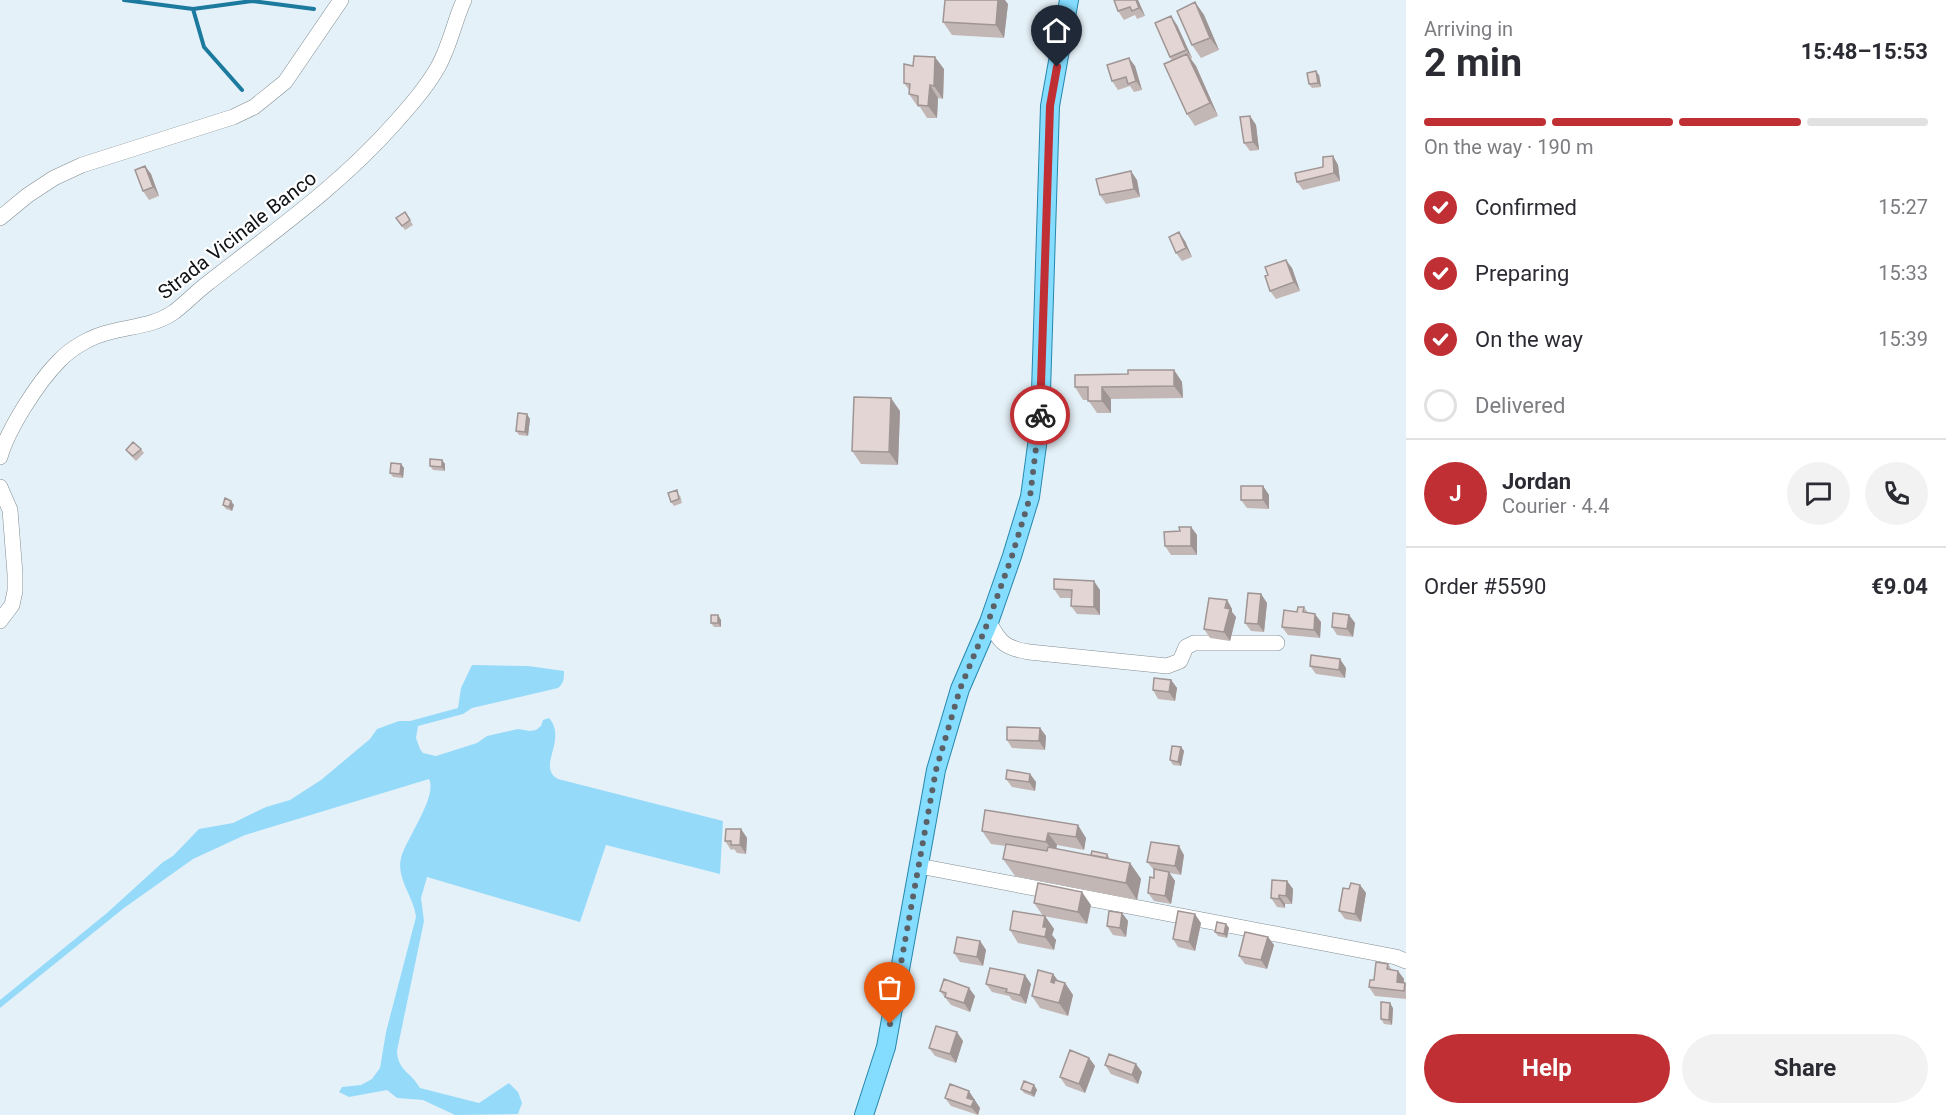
<!DOCTYPE html>
<meta charset="utf-8">
<style>
body{margin:0;font-family:Roboto,sans-serif;background:#f2f2f3;color:#2b2b33;height:100vh;display:flex;flex-direction:column;font-size:22px;white-space:nowrap}
*{box-sizing:border-box;margin:0}
p{font-size:20px;color:#7c7c81}
.icon{flex:none;width:33px;height:33px;fill:none;stroke:currentColor;stroke-width:2;stroke-linecap:round;stroke-linejoin:round}
.map{position:relative;flex:1;overflow:hidden}
.side{display:flex;flex-direction:column;background:#fff;width:540px}
.side>*{flex:none}
.pin{position:absolute;display:grid;place-items:center;width:51px;height:51px;color:#fff;margin:-62px -26px;border-radius:50% 50% 50% 0;rotate:-45deg;box-shadow:0 0 6px #0007}
.pin .icon{rotate:45deg}
.courier{position:absolute;display:grid;place-items:center;width:60px;height:60px;margin:-30px;border:4px solid #bf2f33;border-radius:50%;background:#fff;color:#222;box-shadow:0 2px 8px #0007}
.summary em{font-style:normal;font-weight:700}
.summary div{display:flex;flex-direction:column-reverse}
.summary{display:flex;align-items:center;justify-content:space-between;height:102px;padding:0 18px}
h1{font-size:39px;font-weight:700;line-height:45px}
.bar{display:grid;grid-template-columns:repeat(4,1fr);gap:9px 6px;align-content:center;height:72px;padding:0 18px}
.bar i{height:8px;border-radius:4px;background:#e1e1e2}
.bar .current{background:#bf2f33}
.bar p{grid-column:span 4}
.line{display:flex;align-items:center;gap:15px;padding:0 18px;border-top:2px solid #e1e1e2}
.line div{flex:1}
.round{display:grid;place-items:center;flex:none;width:63px;height:63px;border-radius:32px;background:#f2f2f3}
ol{padding:0 18px;list-style:none}
li{display:flex;align-items:center;gap:18px;height:66px}
li p{margin-inline-start:auto}
li .icon{padding:6px;border-radius:50%;background:#bf2f33;color:#fff;stroke-width:4}
li:last-child{color:#7c7c81}
li i{width:33px;height:33px;border:3px solid #e1e1e2;border-radius:50%}
.action{display:flex;gap:12px;margin-top:auto;padding:12px 18px}
.action a{flex:1;height:69px;border-radius:36px;background:#bf2f33;color:#fff;font-size:24px;font-weight:700;line-height:69px;text-align:center}
.action a+a{background:#f2f2f3;color:#2b2b33}
main{display:flex;flex:1;min-height:0}
.map>svg:first-child{display:block}
.green{fill:#96dafa}
.lines{fill:none;stroke-linecap:round;stroke-linejoin:round}
.stream{stroke:#1b7a9d;stroke-width:4}
.minor-casing{stroke:#818d92;stroke-width:16}
.major-casing{stroke:#2687ad;stroke-width:20}
.minor{stroke:#fff;stroke-width:15}
.major{stroke:#84dcfe;stroke-width:18}
.wall{fill:#c3b7b5}
.shaded-wall{fill:#9f9594}
.building{fill:#e3d5d3;stroke:#9f9594;stroke-width:1.5}
.done{stroke:#5b6166;stroke-width:6;stroke-dasharray:0 10.8}
.route{stroke:#bf2f33;stroke-width:8}
.labels{text-anchor:middle;dominant-baseline:central;stroke-width:4.5;stroke-linejoin:round;paint-order:stroke}
.street-label{font-size:20px;fill:#101417;stroke:#fff}
</style>
<main>
<div class="map">
<svg width="1406" height="1115" viewBox="0 0 1406 1115">
<rect width="100%" height="100%" fill="#e5f1f8"/>
<path class="green" d="M472 665 528 666 564 671C564 679 564 683 558 688L472 708 463 714 418 726 416 738 420 749 423 753 436 756 477 743 487 736 518 729 530 731 536 730 541 726 543 720 549 718C568 740 536 767 558 779L723 821 720 874 606 845 580 922 427 877 421 898 424 921 397 1051C398 1071 411 1072 420 1088L479 1103 509 1083 518 1092 522 1103 518 1114 455 1115 423 1100 397 1098 387 1090 349 1097 339 1092 342 1087 361 1085 372 1079 380 1068 386 1032 416 917C414 897 396 879 401 858 406 839 438 796 429 779L245 835 193 859 124 908 0 1008V1000L107 913 163 862 173 856 199 829 233 823 266 807 290 800 321 780 370 739 377 729 399 721H410L458 708 461 688Z"/>
<g class="lines">
<path class="stream" d="M124 0 193 9 252 1 314 9
M193 9 204 47 242 90"/>
<defs>
<path id="minor" d="M0 218 28 195 54 178 82 165 233 117 254 107 285 82 341 0
M0 457C8 429 38 382 59 361 71 348 92 336 110 332 132 326 154 326 174 312 186 303 196 292 208 283 273 232 339 186 394 124 410 106 426 88 438 67 450 46 454 22 464 0
M0 487 10 510 15 574V591L12 605 0 621
M989 622C1000 643 1005 648 1029 652L1167 666 1180 661 1186 647 1194 643H1277
M919 866 1396 957 1406 961"/>
<path id="major" d="M864 1115 886 1047 936 770 960 689 989 622 1012 556 1030 497 1040 423 1050 106 1069 0"/>
</defs>
<use href="#minor" class="minor-casing"/>
<use href="#major" class="major-casing"/>
<use href="#minor" class="minor"/>
<use href="#major" class="major"/>
</g>
<path class="wall" d="M1138 0 1145 16 1137 19 1135 15 1124 20 1118 11Z
M1195 2 1204 15 1219 50 1201 58 1192 45Z
M1008 4 1004 38 952 35 943 22Z
M1177 25 1192 58 1191 59 1196 66 1218 116 1195 126 1187 114 1172 61 1170 57Z
M913 66 944 69 943 99 938 98 937 118H927L920 107H918L909 94V90L904 83Z
M1135 66 1142 90 1134 92 1130 86 1118 90 1112 81Z
M1319 75 1321 87 1312 88 1309 84Z
M1250 116 1256 125 1259 150 1250 151 1244 143Z
M1333 156 1338 165 1340 181 1303 190 1297 182 1323 167Z
M145 166 151 174 159 196 149 200 143 191Z
M1137 180 1140 197 1106 204 1100 195Z
M405 212 413 225 405 230 396 218Z
M1185 241 1192 257 1182 261 1176 253Z
M1292 268 1300 291 1276 299 1270 291 1268 275Z
M1174 370 1182 382 1183 398 1111 399V413H1097L1088 400H1083L1075 387 1128 374Z
M900 411 898 465 861 464 852 451Z
M530 419 528 436 519 435 516 431Z
M141 449 144 453 136 461 129 454 126 450Z
M442 460 445 464V471L433 470 430 466Z
M401 464 404 468 403 478 393 477 390 473Z
M1263 486 1269 495V509L1247 508 1241 500Z
M680 495 682 503 674 506 671 502Z
M223 505H234L232 511 226 509Z
M1191 527 1197 535V555H1171L1165 546 1180 531Z
M1054 589 1100 590V615L1077 614 1071 606 1072 598H1060Z
M1261 594 1267 603 1264 632 1251 631 1245 623Z
M1227 600 1232 609V612L1236 617 1230 641 1210 638 1204 629Z
M1304 607 1308 613 1321 622 1320 638 1288 635 1282 627 1297 612Z
M718 615 721 620V627H714L711 623Z
M1349 615 1355 623 1353 637 1337 635 1332 627Z
M1310 666 1346 668 1345 678 1316 674Z
M1171 680 1177 688 1175 701 1158 699 1153 690Z
M1040 728 1046 736 1045 750 1012 748 1007 740Z
M1181 747 1184 751 1181 766 1173 765 1170 760Z
M1030 774 1036 782 1035 791 1012 787 1006 779Z
M985 810 1086 838 1084 850 1057 845 1056 849 1091 855 1107 854 1110 859 1130 863 1141 879 1137 900 1015 876 1003 859 1006 846 991 844 982 831Z
M741 829 747 838 746 854 737 853 734 849 731 850 725 841Z
M1184 855 1181 875 1169 873 1175 881 1171 904 1154 901 1148 893 1154 878V870L1147 862Z
M1287 881 1293 889 1292 904H1285V908L1277 907 1271 898Z
M1360 885 1366 893 1361 922 1345 919 1339 911 1349 889Z
M1034 903 1091 905 1087 924 1043 916Z
M1122 913 1128 921 1126 937 1113 935 1107 926Z
M1045 916 1054 929 1052 935 1056 940 1054 950 1018 943 1010 930Z
M1201 923 1195 951 1178 947 1173 939Z
M1226 924 1229 928 1227 938 1218 936 1215 932Z
M1268 937 1274 945 1267 969 1245 964 1239 956Z
M980 941 986 950 983 966 960 962 954 953Z
M1388 964 1392 970 1398 971 1404 979V983L1406 984V999L1375 996 1369 987Z
M1053 974 1058 981 1065 983 1073 995 1068 1016 1040 1008 1032 996Z
M986 984H1031L1026 1004 1012 1000 1009 996 992 992Z
M940 991 975 996 970 1012 951 1005Z
M1393 1008 1392 1025 1384 1024 1381 1019Z
M963 1041 956 1063 935 1056 929 1048Z
M1089 1058 1095 1066 1085 1093 1066 1086 1060 1077Z
M1105 1065 1142 1072 1138 1084 1111 1074Z
M1034 1085 1037 1090 1034 1097 1024 1093 1021 1089Z
M945 1098 975 1099V1101L980 1108 978 1115 951 1106Z"/>
<path class="shaded-wall" d="M998 0H1005L1008 4 1004 38 996 25Z
M1136 0H1138L1145 16 1139 8Z
M1195 2 1204 15 1219 50 1210 38Z
M1171 16 1177 25 1192 58 1186 50Z
M1187 54 1196 66 1218 116 1210 103Z
M935 57 944 69 943 99 934 86Z
M1129 58 1135 66 1142 90 1136 81Z
M1316 71 1319 75 1321 87 1318 83Z
M930 85 938 98 937 118 928 106Z
M1250 116 1256 125 1259 150 1253 142Z
M1333 156 1338 165 1340 181 1334 173Z
M145 166 151 174 159 196 153 187Z
M1131 171 1137 180 1140 197 1134 189Z
M1179 232 1185 241 1192 257 1186 248Z
M1286 260 1292 268 1300 291 1294 282Z
M1174 370 1182 382 1183 398 1174 386Z
M1102 387 1111 399V413L1102 401Z
M891 398 900 411 898 465 889 452Z
M527 414 530 419 528 436 525 432Z
M442 460 445 464V471L442 467Z
M401 464 404 468 403 478 400 474Z
M1263 486 1269 495V509L1263 500Z
M231 501 234 505 232 511 229 507Z
M1191 527 1197 535V555L1191 546Z
M1094 581 1100 590V615L1094 607Z
M1261 594 1267 603 1264 632 1258 624Z
M1227 600 1232 609V612L1236 617 1230 641 1224 632Z
M1315 614 1321 622 1320 638 1314 630Z
M718 615 721 620V627L718 623Z
M1349 615 1355 623 1353 637 1347 629Z
M1340 659 1346 668 1345 678 1339 670Z
M1171 680 1177 688 1175 701 1169 692Z
M1040 728 1046 736 1045 750 1039 741Z
M1181 747 1184 751 1181 766 1178 762Z
M1030 774 1036 782 1035 791 1029 782Z
M1078 825 1086 838 1084 850 1076 837Z
M741 829 747 838 746 854 740 845Z
M1048 833 1057 845 1055 854 1046 842Z
M1179 846 1184 855 1181 875 1175 866Z
M1130 863 1141 879 1137 900 1126 883Z
M1169 872 1175 881 1171 904 1165 896Z
M1287 881 1293 889 1292 904 1286 896Z
M1360 885 1366 893 1361 922 1355 914Z
M1082 892 1091 905 1087 924 1078 912Z
M1279 895 1285 904V908L1279 899Z
M1122 913 1128 921 1126 937 1120 928Z
M1195 914 1201 923 1195 951 1189 942Z
M1045 916 1054 929 1052 935 1056 940 1054 950 1045 937 1043 927Z
M1226 924 1229 928 1227 938 1224 934Z
M1268 937 1274 945 1267 969 1261 960Z
M980 941 986 950 983 966 977 957Z
M1398 971 1404 979 1403 990 1397 982Z
M1053 974 1062 986 1051 982Z
M1025 975 1031 984 1026 1004 1020 995Z
M1065 983 1073 995 1068 1016 1059 1003Z
M969 988 975 996 970 1012 964 1003Z
M1390 1003 1393 1008 1392 1025 1389 1020Z
M957 1032 963 1041 956 1063 950 1054Z
M1089 1058 1095 1066 1085 1093 1079 1084Z
M1136 1064 1142 1072 1138 1084 1132 1075Z
M1034 1085 1037 1090 1034 1097 1031 1093Z
M969 1091 980 1108 978 1115 971 1107 967 1098Z"/>
<path class="building" d="M945 0H998L996 25 943 22Z
M1114 0H1136L1139 8 1132 11 1130 7 1118 11Z
M1195 2 1210 38 1192 45 1177 11Z
M1171 16 1186 50 1170 57 1155 23Z
M1187 54 1210 103 1187 114 1164 64Z
M914 56 935 57 934 86 930 85 928 106 918 105V96L909 94 910 84 904 83V64L913 66Z
M1129 58 1136 81 1128 84 1126 77 1112 81 1107 65Z
M1316 71 1318 83 1309 84 1307 73Z
M1250 116 1253 142 1244 143 1240 117Z
M1333 156 1334 173 1297 182 1295 173 1323 167V157Z
M145 166 153 187 143 191 135 170Z
M1131 171 1134 189 1100 195 1096 179Z
M405 212 410 220 402 226 396 218Z
M1179 232 1186 248 1176 253 1169 237Z
M1286 260 1294 282 1270 291 1265 276 1268 275 1265 267Z
M1128 370H1174V386L1102 387V401H1088V387H1075V375L1128 374Z
M854 397 891 398 889 452 852 451Z
M518 413 527 414 525 432 516 431Z
M133 442 141 449 133 456 126 450Z
M430 459 442 460V467L430 466Z
M391 463 401 464 400 474 390 473Z
M1241 486H1263V500H1241Z
M677 490 679 499 671 502 668 493Z
M225 498 231 501 229 507 223 505Z
M1179 527H1191V546H1165L1164 532 1180 531Z
M1054 579 1094 581V607L1071 606 1072 590 1054 589Z
M1248 593 1261 594 1258 624 1245 623Z
M1209 598 1227 600 1225 608 1230 609 1224 632 1204 629Z
M1298 607H1304L1303 612 1315 614 1314 630 1282 627 1284 610 1297 612Z
M1333 613 1349 615 1347 629 1332 627Z
M711 615H718V623H711Z
M1311 655 1340 659 1339 670 1310 666Z
M1154 678 1171 680 1169 692 1153 690Z
M1007 727 1040 728 1039 741 1007 740Z
M1172 746 1181 747 1178 762 1170 760Z
M1007 770 1030 774 1029 782 1006 779Z
M985 810 1078 825 1076 837 1048 833 1046 842 982 831Z
M726 829H741L740 845H731V841H725Z
M1151 842 1179 846 1175 866 1147 862Z
M1006 844 1047 851 1048 847 1130 863 1126 883 1003 859Z
M1092 851 1107 854V858L1091 855Z
M1154 869 1169 872 1165 896 1148 893 1150 877 1154 878Z
M1272 880 1287 881 1286 896 1279 895V899L1271 898Z
M1038 883 1082 892 1078 912 1034 903Z
M1351 883 1360 885 1355 914 1339 911 1343 888 1349 889Z
M1013 911 1045 916 1043 927H1047L1045 937 1010 930Z
M1109 911 1122 913 1120 928 1107 926Z
M1178 911 1195 914 1189 942 1173 939Z
M1217 922 1226 924 1224 934 1215 932Z
M1245 932 1268 937 1261 960 1239 956Z
M957 937 980 941 977 957 954 953Z
M1376 962 1388 964 1387 969 1398 971 1397 982 1405 983 1404 991 1369 987 1370 980H1374Z
M990 968 1025 975 1020 995 1006 992 1007 989 986 984Z
M1038 970 1053 974 1051 982 1054 983 1055 980 1065 983 1059 1003 1032 996Z
M944 979 969 988 964 1003 945 997 946 993 940 991Z
M1381 1002 1390 1003 1389 1020 1381 1019Z
M936 1026 957 1032 950 1054 929 1048Z
M1070 1050 1089 1058 1079 1084 1060 1077Z
M1109 1054 1136 1064 1132 1075 1105 1065Z
M1024 1081 1034 1085 1031 1093 1021 1089Z
M950 1084 969 1091 967 1098 974 1100 971 1107 945 1098Z"/>
<g class="lines">
<path class="done" d="M890 1024 936 770 960 689 988 622 1012 556 1030 497 1040 415"/>
<path class="route" d="M1040 415 1050 106 1057 67"/>
</g>
<g class="labels">
<g class="street-label">
<text transform="translate(237 235) rotate(-38)">Strada Vicinale Banco</text>
</g>
</g>
</svg>
<div class="pin" style="left:890px;top:1024px;background:#ea580c"><svg class="icon" aria-label="bag" viewBox="0 0 24 24"><path d="M5 8h14l-1 12H6zM9 8a3 3 0 0 1 6 0"/></svg></div>
<div class="pin" style="left:1057px;top:67px;background:#1f2937"><svg class="icon" aria-label="home" viewBox="0 0 24 24"><path d="M3 11l9-7 9 7M6 9v11h12V9"/></svg></div>
<div class="courier" style="left:1040px;top:415px"><svg class="icon" aria-label="bike" viewBox="0 0 24 24"><circle cx="6" cy="16" r="4"/><circle cx="18" cy="16" r="4"/><path d="M6 16l4-8h5l3 8M10 8l3 8H6M13 5h3"/></svg></div>
</div>
<section class="side">
<div class="summary"><div><h1>2 min</h1><p>Arriving in</p></div><em>15:48–15:53</em></div>
<div class="bar"><i class="current"></i><i class="current"></i><i class="current"></i><i></i><p>On the way · 190 m</p></div>
<ol>
<li><svg class="icon" aria-label="check" viewBox="0 0 24 24"><path d="M5 12l5 5 9-10"/></svg>Confirmed<p>15:27</p></li>
<li><svg class="icon" aria-label="check" viewBox="0 0 24 24"><path d="M5 12l5 5 9-10"/></svg>Preparing<p>15:33</p></li>
<li><svg class="icon" aria-label="check" viewBox="0 0 24 24"><path d="M5 12l5 5 9-10"/></svg>On the way<p>15:39</p></li>
<li><i></i>Delivered</li>
</ol>
<div class="line" style="height:108px"><b class="round" style="background:#bf2f33;color:#fff">J</b><div><b>Jordan</b><p>Courier · 4.4</p></div><a class="round"><svg class="icon" aria-label="chat" viewBox="0 0 24 24"><path d="M4 5h16v11H9l-5 4z"/></svg></a><a class="round"><svg class="icon" aria-label="phone" viewBox="0 0 24 24"><path d="M5 4h4l2 5-3 2q2 4 5 5l2-3 5 2v4C11 20 4 13 5 4z"/></svg></a></div>
<div class="line" style="height:78px"><div>Order #5590</div><b>€9.04</b></div>
<div class="action"><a>Help</a><a>Share</a></div>
</section>
</main>
